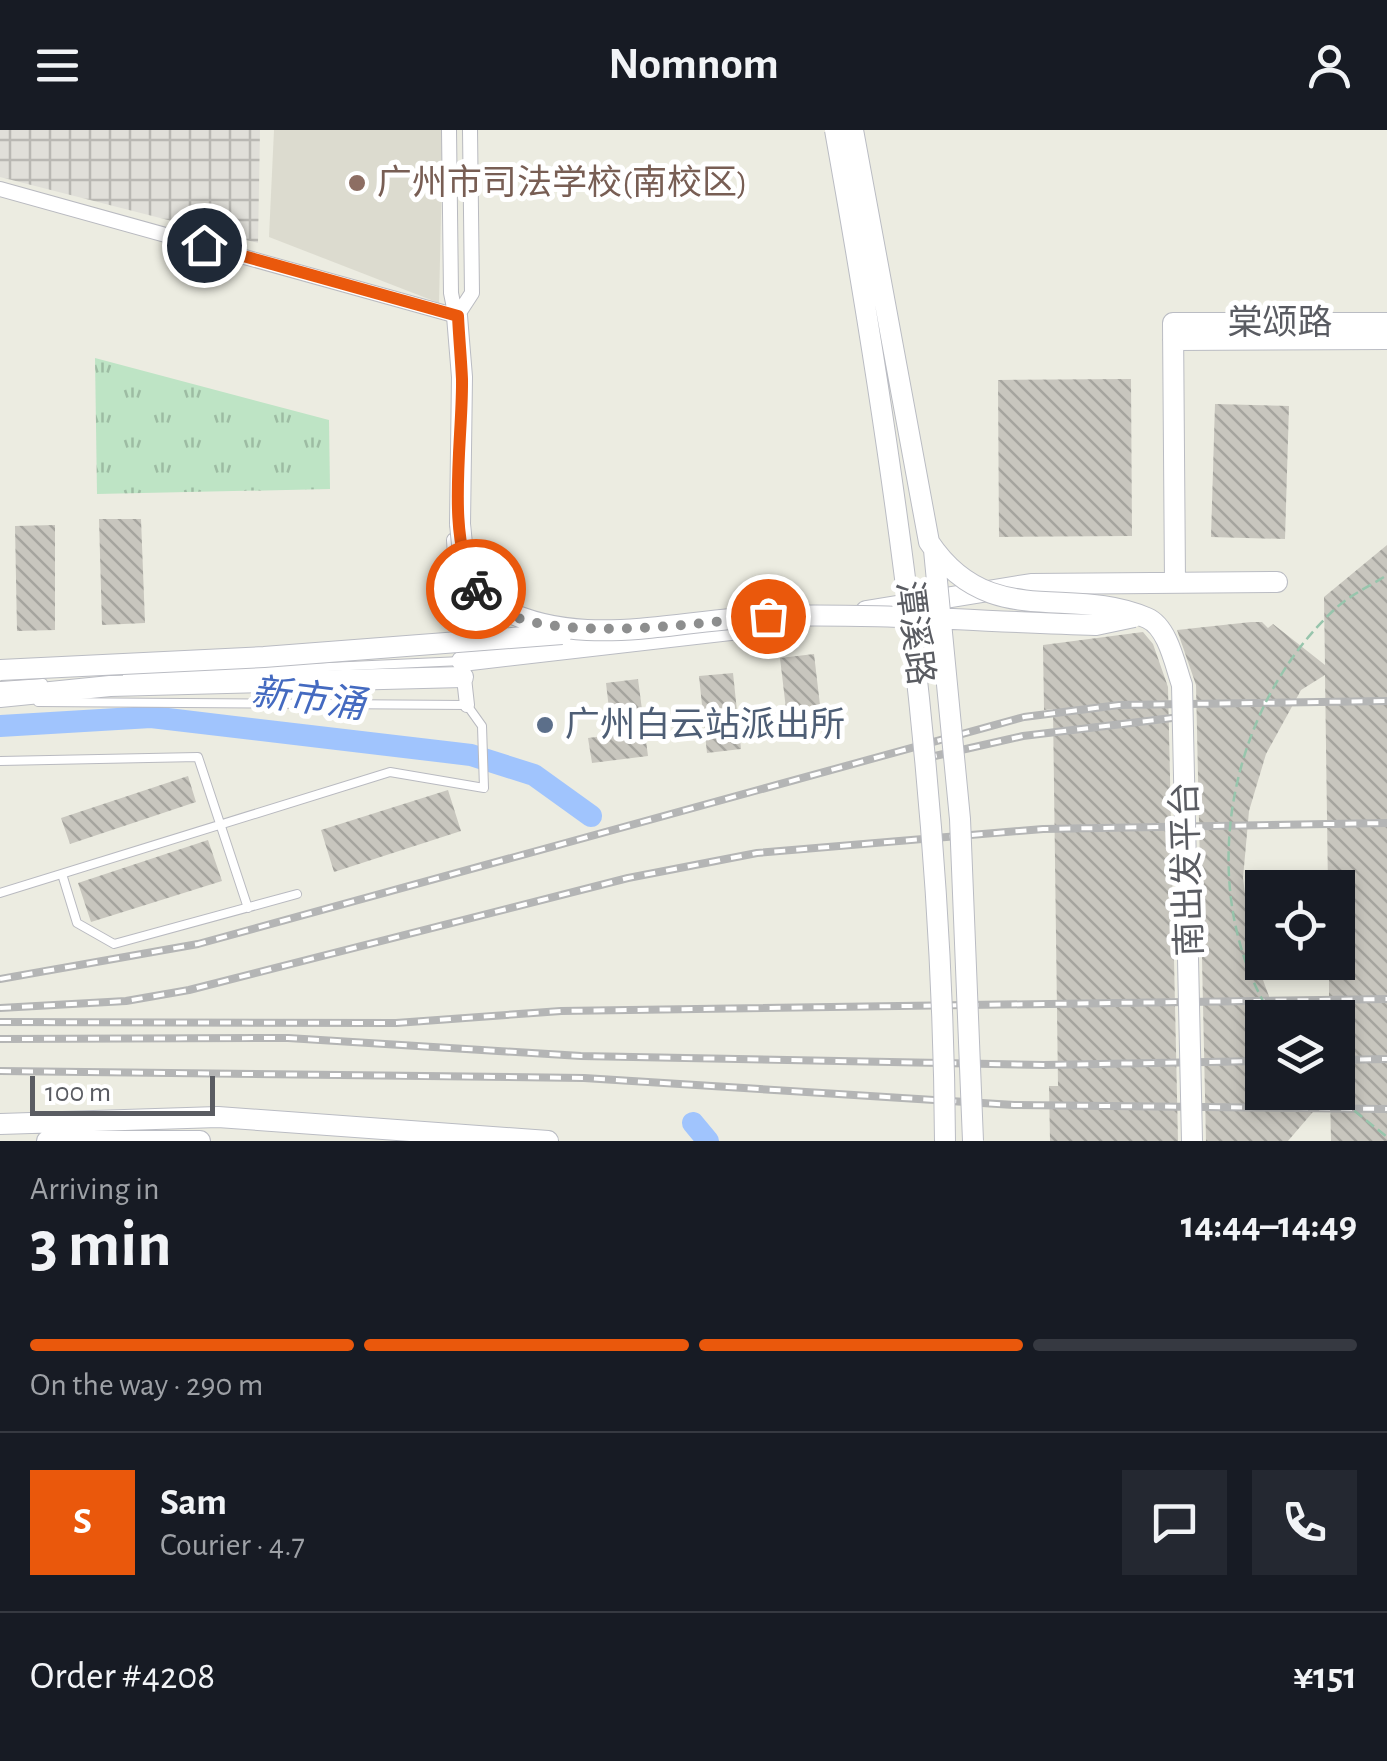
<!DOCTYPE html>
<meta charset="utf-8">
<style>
body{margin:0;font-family:"Alegreya Sans","Noto Sans SC",sans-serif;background:#242831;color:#f1f3f6;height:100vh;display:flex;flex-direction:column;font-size:38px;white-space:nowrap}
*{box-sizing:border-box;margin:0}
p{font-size:32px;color:#9ea1a6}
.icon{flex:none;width:55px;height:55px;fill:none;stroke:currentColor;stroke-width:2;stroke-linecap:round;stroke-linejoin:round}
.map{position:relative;height:1011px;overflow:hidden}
.side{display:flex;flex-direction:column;background:#171b24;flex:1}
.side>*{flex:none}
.buttons{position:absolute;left:1245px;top:740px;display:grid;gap:20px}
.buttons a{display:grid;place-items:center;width:110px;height:110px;border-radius:0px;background:#171b24;box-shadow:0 5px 15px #0003;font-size:50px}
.scale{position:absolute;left:30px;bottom:25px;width:185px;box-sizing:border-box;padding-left:10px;border:5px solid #5a5c62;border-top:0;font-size:28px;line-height:35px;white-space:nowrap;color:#5a5c62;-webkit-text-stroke:8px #fff;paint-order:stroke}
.pin{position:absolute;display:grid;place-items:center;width:85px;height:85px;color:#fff;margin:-42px;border:5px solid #fff;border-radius:50%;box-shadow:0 2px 10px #0007}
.courier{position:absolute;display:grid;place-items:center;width:100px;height:100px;margin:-50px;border:8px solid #ea580c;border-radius:50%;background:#fff;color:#222;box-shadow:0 2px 12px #0007}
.headline em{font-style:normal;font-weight:700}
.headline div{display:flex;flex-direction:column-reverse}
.headline{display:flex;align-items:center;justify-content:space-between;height:170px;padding:0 30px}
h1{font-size:65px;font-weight:700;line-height:75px}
.bar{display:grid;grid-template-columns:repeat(4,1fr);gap:15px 10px;align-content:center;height:120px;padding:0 30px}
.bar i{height:12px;border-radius:8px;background:#363941}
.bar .current{background:#ea580c}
.bar p{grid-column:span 4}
.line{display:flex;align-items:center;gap:25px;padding:0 30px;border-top:2px solid #363941}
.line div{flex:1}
.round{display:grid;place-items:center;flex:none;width:105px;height:105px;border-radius:0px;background:#242831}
header{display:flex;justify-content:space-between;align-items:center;height:130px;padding:0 30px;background:#171b24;font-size:45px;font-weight:700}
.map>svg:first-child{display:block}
.industrial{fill:url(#industrial-grid)}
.education{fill:#dcdbcf}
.grass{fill:url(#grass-tufts)}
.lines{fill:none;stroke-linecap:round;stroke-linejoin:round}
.river{stroke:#a0c4fd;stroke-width:22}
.building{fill:url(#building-back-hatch)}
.lane-casing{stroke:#b9bac0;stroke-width:10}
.street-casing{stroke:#b9bac0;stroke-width:16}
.secondary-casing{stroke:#babcc3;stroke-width:22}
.lane{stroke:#fff;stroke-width:8}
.street{stroke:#fff;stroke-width:14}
.secondary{stroke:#fff;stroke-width:20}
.rail-casing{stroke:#b4b5b5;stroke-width:8}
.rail{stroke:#fff;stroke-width:4;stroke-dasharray:11;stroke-linecap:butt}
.secondary-bridge-casing{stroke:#babcc3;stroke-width:22;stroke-linecap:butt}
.path-bridge{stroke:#97c5ac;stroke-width:2.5;stroke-dasharray:10 5;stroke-linecap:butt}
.secondary-bridge{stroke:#fff;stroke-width:20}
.done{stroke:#8d8e8e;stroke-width:10;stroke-dasharray:0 18}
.route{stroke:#ea580c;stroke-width:12}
.education-dot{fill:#8d6e63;stroke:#fff;stroke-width:4}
.service-dot{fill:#5c6f8a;stroke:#fff;stroke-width:4}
.labels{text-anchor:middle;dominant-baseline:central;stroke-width:10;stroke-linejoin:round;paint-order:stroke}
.education-label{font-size:35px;fill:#785e54;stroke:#fff;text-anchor:start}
.street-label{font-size:35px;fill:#5a5c62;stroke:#fff}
.service-label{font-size:35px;fill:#4e5e75;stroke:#fff;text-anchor:start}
.water-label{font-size:38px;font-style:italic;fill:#446ac0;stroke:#fff}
</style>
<header><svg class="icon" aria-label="menu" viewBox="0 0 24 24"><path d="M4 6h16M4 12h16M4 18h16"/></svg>Nomnom<svg class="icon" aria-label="person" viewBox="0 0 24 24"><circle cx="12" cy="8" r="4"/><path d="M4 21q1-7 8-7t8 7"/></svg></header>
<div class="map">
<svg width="1387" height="1011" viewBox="0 0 1387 1011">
<defs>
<pattern id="industrial-grid" width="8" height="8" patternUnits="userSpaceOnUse" patternTransform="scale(2.5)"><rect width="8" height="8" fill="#e0dfd9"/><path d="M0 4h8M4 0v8" fill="none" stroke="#b9b8b3"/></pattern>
<pattern id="grass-tufts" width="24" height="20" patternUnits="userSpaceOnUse" patternTransform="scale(2.5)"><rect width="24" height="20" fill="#bee4c5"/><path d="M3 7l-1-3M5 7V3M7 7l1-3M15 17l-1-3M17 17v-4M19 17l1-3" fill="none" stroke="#9dbca3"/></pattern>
<pattern id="building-back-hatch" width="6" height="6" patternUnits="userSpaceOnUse" patternTransform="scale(2.5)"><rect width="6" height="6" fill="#c8c6be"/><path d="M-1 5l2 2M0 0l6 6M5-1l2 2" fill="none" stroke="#a5a49e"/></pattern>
</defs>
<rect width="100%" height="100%" fill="#ecece1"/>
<path class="industrial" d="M0 0H260L258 113 0 47Z"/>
<path class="education" d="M274 0H443L439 173 269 107Z"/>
<path class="grass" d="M95 228 329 290 330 359 97 364Z"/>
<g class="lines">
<path class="river" d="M0 596 151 587 471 625 534 645 591 686
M693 993 708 1011"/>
</g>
<path class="building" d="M1131 249 1132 406 999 407 998 250Z
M1215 274 1289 276 1285 409 1211 407Z
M99 389H141L145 493 102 495Z
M55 395V500L17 501 15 396Z
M1387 415V1011H1331L1330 962H1338V888H1329V832H1338V758H1328L1325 545 1301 560 1266 624 1249 681 1243 748 1252 820 1277 888H1262V962H1330L1288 1011H1206L1196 555 1177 500 1251 492H1262L1268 498 1273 494 1325 535 1324 467Z
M1143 502 1153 514 1168 557 1178 1011H1050L1049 956H1058L1053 579 1044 580 1043 515Z
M814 524 820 575 786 579 780 528Z
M733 543 741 619 707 623 699 546Z
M638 549 648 626 592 633 588 608 612 605 606 553Z
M188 646 196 672 70 714 61 688Z
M448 660 461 701 334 742 321 700Z
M208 710 222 751 91 792 78 753Z"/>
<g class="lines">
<defs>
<path id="lane" d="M127 546 462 531
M0 556 43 553
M0 631 198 627 248 778
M62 744 77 793 114 814 297 764
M0 763 390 642 484 658 482 596 467 575 38 572"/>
<path id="street" d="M449 0 451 163 457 193
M0 59 457 186
M457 186 472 163 470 0
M454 410 461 518
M463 539 467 575"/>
<path id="secondary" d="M457 186 462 247 460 394
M1173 210 1387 209
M1175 452 1173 193H1387
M866 481 1031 454 1277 452
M462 531 783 494
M0 567 110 556 463 547
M0 994 218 987 548 1011
M47 1011H200"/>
</defs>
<use href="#lane" class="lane-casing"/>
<use href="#street" class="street-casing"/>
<use href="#secondary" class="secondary-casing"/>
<use href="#lane" class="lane"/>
<use href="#street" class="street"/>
<use href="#secondary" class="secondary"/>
<defs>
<path id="rail" d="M926 628 1023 606 1172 588
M0 849 198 814 1024 587 1119 575 1387 571
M0 878 126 871 189 860 628 748 757 723 1043 699 1387 693
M0 892 396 893 561 881 1387 869
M0 909 288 908 581 926 1044 935 1262 931
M1338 930 1387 929
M0 941 584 948 1014 975 1387 979"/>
</defs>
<use href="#rail" class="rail-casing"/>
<use href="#rail" class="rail"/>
<defs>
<path id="secondary-bridge" d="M835 0C895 335 943 670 945 1011
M853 0 929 412C989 502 1070 454 1147 488 1168 497 1175 535 1182 555L1192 1011
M460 394C463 419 462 455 486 470 571 525 677 489 769 486 878 483 987 492 1096 495L1134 487
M934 420 960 689 973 1011
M0 540 264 527 562 504"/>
</defs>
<use href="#secondary-bridge" class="secondary-bridge-casing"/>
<path class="path-bridge" d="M1273 888C1192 761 1227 579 1335 479 1350 465 1370 456 1387 445
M1331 962 1387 1007"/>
<use href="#secondary-bridge" class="secondary-bridge"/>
</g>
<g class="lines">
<path class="done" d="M476 459C514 523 704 492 768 486"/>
<path class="route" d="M204 115 458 186C459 207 461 228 462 249 463 310 445 406 476 459"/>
</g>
<circle class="education-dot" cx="357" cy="53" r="10"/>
<circle class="service-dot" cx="545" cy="595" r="10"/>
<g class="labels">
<g class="education-label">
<text x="377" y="53">广州市司法学校(南校区)</text>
</g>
<g class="street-label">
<text x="1280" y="193">棠颂路</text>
<text transform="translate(914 503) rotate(83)">潭溪路</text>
<text transform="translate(1188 739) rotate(-92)">南出发平台</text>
</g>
<g class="service-label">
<text x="565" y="595">广州白云站派出所</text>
</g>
<g class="water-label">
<text transform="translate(308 570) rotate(7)">新市涌</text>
</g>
</g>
</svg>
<div class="buttons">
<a><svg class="icon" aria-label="locate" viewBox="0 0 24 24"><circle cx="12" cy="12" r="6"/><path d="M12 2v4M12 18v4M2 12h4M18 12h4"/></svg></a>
<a><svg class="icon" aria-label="layers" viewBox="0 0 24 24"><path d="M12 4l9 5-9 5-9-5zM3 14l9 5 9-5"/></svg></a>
</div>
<div class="scale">100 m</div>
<div class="pin" style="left:768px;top:486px;background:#ea580c"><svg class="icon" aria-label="bag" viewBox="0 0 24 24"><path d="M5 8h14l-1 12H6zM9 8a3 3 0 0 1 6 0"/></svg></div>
<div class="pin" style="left:204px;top:115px;background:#1f2937"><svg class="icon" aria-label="home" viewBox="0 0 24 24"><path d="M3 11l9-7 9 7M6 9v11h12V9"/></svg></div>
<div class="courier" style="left:476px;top:459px"><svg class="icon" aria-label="bike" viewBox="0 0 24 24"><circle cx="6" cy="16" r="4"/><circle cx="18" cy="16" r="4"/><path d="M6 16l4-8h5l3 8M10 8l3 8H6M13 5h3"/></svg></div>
</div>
<section class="side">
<div class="headline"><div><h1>3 min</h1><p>Arriving in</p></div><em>14:44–14:49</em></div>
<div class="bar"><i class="current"></i><i class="current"></i><i class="current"></i><i></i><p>On the way · 290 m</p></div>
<div class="line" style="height:180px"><b class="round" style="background:#ea580c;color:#fff">S</b><div><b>Sam</b><p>Courier · 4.7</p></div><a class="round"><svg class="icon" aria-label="chat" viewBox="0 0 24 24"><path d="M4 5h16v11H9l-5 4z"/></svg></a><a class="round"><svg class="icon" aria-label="phone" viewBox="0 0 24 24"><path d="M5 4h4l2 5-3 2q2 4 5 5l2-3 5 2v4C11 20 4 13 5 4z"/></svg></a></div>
<div class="line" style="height:130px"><div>Order #4208</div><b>¥151</b></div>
</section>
